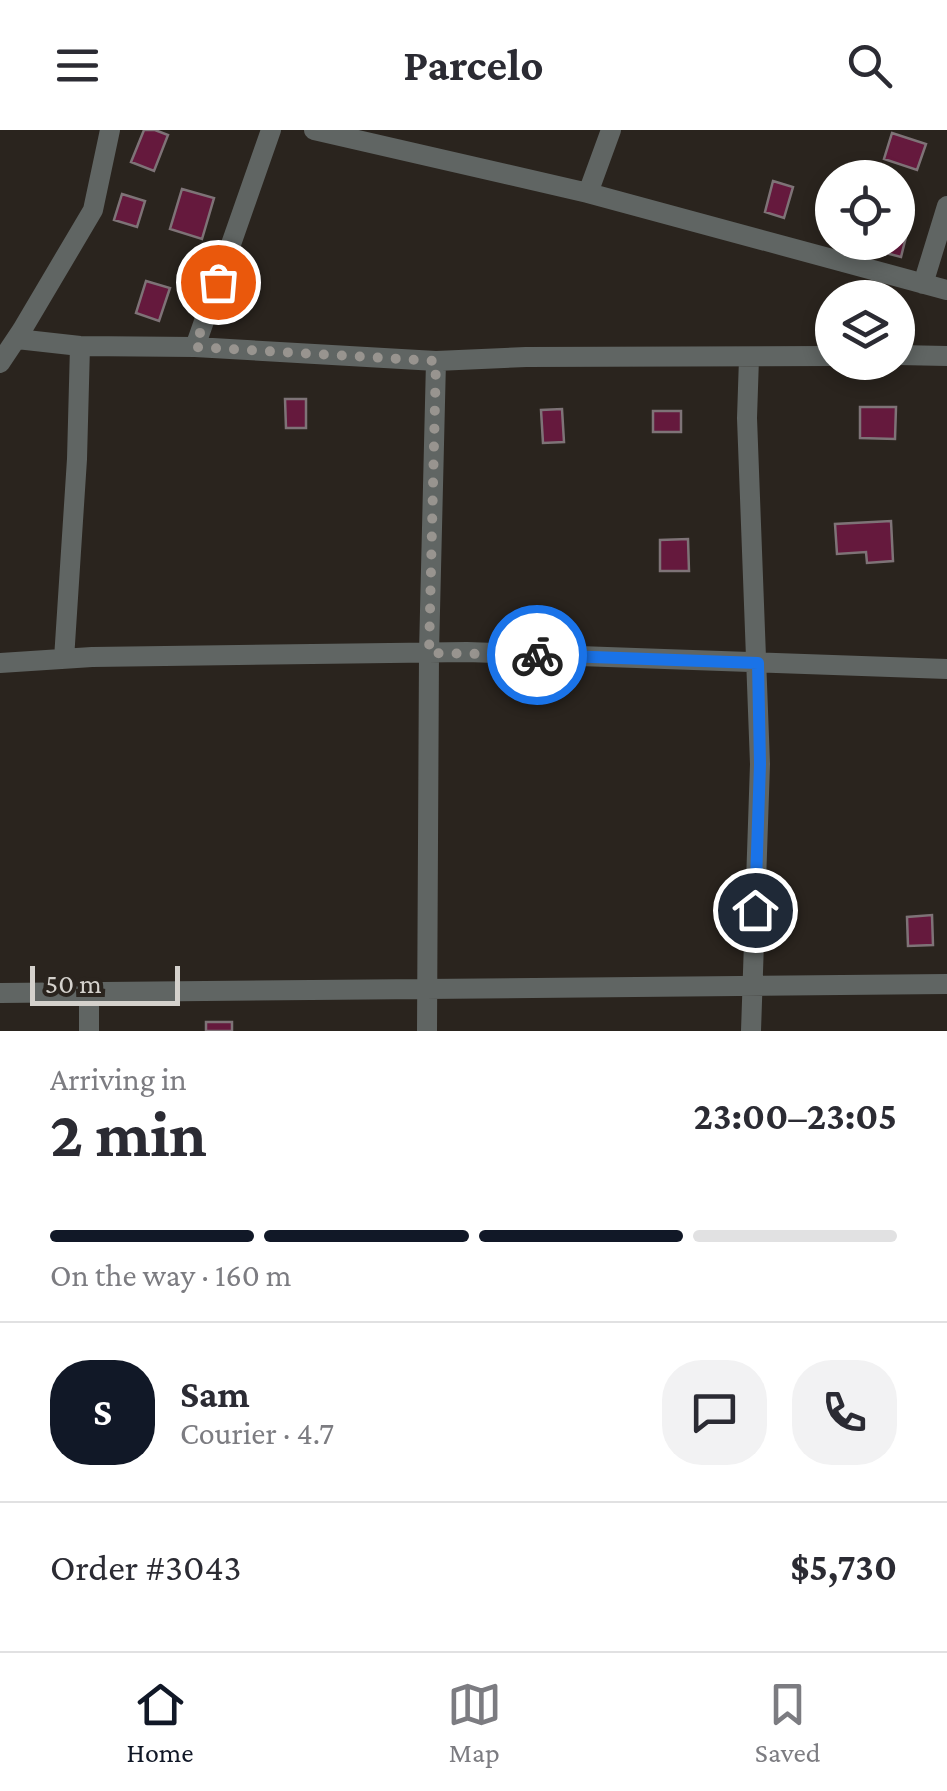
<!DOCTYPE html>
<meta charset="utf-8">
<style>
body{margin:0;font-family:"Crimson Pro",serif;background:#f2f2f3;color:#2b2b33;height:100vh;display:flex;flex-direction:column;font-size:38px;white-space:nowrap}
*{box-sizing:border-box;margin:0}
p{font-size:32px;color:#7c7c81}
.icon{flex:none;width:55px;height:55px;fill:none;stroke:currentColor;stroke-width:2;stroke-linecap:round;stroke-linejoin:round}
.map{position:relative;height:901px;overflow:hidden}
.details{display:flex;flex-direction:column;background:#fff;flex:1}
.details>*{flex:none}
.tools{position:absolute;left:815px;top:30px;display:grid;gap:20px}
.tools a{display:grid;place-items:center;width:100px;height:100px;border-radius:50%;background:#fff;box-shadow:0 5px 15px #0003;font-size:50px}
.scale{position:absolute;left:30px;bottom:25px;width:150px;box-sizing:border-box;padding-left:10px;border:5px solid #d4d1cc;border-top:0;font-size:28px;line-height:35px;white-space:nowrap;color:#d4d1cc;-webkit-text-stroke:8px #2a241e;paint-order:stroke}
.pin{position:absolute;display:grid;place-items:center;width:85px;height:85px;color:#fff;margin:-42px;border:5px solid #fff;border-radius:50%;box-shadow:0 2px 10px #0007}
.courier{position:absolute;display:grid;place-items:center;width:100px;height:100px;margin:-50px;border:8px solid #1a73e8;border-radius:50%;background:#fff;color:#222;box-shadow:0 2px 12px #0007}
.overview em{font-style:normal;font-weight:700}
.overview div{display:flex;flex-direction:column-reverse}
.overview{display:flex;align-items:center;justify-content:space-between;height:170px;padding:0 50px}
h1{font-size:65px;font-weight:700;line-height:75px}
.bar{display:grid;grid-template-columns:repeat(4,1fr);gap:15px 10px;align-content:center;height:120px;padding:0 50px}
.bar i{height:12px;border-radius:8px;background:#e1e1e2}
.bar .current{background:#111827}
.bar p{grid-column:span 4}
.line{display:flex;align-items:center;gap:25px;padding:0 50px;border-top:2px solid #e1e1e2}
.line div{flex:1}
.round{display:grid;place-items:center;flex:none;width:105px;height:105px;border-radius:40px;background:#f2f2f3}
header{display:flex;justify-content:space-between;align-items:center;height:130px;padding:0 50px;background:#fff;font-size:45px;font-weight:700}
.tab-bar{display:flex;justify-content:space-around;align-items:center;height:140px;border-top:2px solid #e1e1e2;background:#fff;font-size:28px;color:#7c7c81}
.tab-bar a{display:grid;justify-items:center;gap:5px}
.tab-bar .current{color:#111827}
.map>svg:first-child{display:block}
.building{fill:#65193d;stroke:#7e7377;stroke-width:2.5}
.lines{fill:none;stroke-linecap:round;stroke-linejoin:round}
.minor{stroke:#606563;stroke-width:20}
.done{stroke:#98948f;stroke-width:10;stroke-dasharray:0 18}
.route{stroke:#1a73e8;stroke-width:12}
</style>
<header><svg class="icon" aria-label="menu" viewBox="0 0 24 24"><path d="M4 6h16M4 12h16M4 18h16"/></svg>Parcelo<svg class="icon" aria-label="search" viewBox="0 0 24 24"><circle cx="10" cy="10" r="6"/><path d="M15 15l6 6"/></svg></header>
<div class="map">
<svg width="947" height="901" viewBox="0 0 947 901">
<rect width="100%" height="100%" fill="#2a241e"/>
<path class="building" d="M144 0H155L168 5 154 41 131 32Z
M892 3 926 14 917 40 884 29Z
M773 51 793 57 784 88 765 82Z
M182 59 214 68 202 109 170 99Z
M122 64 145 71 137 97 114 90Z
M898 92 909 95 901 127 874 120 876 112H898Z
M146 151 170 158 159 191 136 183Z
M285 269H306V298H286Z
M860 277H896L895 309 860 308Z
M562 279 564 312 543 313 541 280Z
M653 281H681V302H653Z
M891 391 893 431 867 433 866 422 837 424 835 394Z
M688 409 689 441H660V410Z
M932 785 933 815 908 816 907 787Z
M206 892H232V901H206Z"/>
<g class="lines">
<path class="minor" d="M314 0 588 63 947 160
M588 63 611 0
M923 154 947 76
M17 209 80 216 195 217 436 231 526 227 832 226
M195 217 271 0
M898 225 947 226
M749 228 747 288 760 634 751 901
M0 233 22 200 93 80 110 0
M64 529 77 329 80 216
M0 533 92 527 467 522 947 539
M0 863 947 854
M89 863V901
M427 901 429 523 436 231"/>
</g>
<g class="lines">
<path class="done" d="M218 152 195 217 436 231 429 523 537 525"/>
<path class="route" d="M537 525 758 533 760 634 755 780"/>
</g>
</svg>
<div class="tools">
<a><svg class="icon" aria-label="locate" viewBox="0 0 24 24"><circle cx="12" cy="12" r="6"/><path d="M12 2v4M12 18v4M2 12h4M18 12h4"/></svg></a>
<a><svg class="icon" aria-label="layers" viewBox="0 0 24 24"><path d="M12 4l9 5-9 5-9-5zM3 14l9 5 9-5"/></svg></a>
</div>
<div class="scale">50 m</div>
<div class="pin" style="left:218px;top:152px;background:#ea580c"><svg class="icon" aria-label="bag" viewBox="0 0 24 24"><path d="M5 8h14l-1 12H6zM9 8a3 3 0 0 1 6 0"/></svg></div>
<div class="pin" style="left:755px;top:780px;background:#1f2937"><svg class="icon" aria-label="home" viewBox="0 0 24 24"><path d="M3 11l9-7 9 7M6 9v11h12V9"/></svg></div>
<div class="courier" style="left:537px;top:525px"><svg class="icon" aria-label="bike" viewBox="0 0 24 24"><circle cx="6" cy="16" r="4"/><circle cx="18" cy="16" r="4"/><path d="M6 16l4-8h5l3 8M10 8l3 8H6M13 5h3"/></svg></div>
</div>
<section class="details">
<div class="overview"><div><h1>2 min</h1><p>Arriving in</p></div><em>23:00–23:05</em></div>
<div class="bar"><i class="current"></i><i class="current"></i><i class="current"></i><i></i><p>On the way · 160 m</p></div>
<div class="line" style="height:180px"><b class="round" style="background:#111827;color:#fff">S</b><div><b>Sam</b><p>Courier · 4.7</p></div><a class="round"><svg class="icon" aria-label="chat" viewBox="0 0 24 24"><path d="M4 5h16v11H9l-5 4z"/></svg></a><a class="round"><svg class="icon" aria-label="phone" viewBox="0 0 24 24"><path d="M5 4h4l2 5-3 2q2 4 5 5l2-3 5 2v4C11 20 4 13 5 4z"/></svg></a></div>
<div class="line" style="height:130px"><div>Order #3043</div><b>$5,730</b></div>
</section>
<nav class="tab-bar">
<a class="current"><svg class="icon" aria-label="home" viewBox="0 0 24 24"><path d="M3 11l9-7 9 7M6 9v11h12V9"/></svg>Home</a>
<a><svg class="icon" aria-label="map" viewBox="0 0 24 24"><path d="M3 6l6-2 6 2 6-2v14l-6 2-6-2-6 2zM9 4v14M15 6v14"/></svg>Map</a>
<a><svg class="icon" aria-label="saved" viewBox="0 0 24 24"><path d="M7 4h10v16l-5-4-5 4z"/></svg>Saved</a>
</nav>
